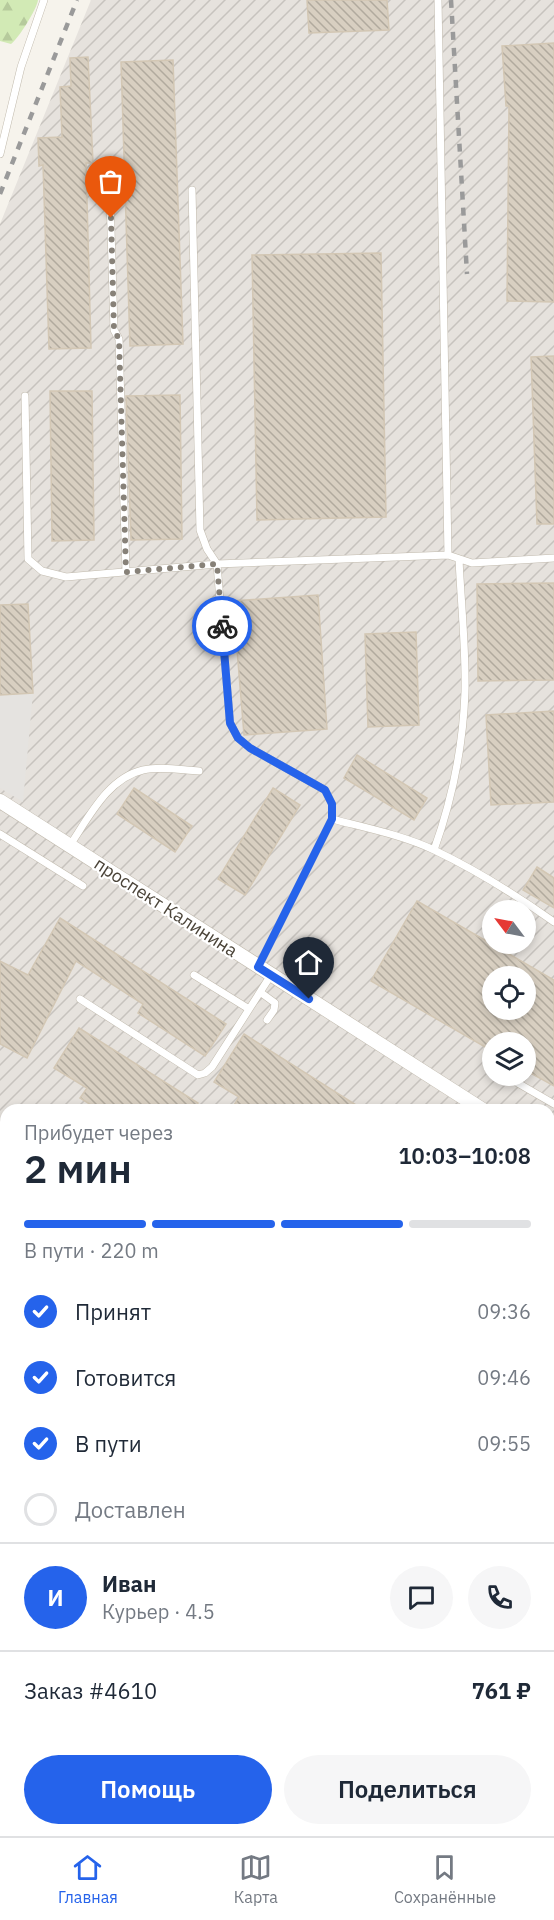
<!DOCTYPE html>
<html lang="ru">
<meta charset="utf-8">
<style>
body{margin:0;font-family:"IBM Plex Sans",sans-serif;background:#f6f6f7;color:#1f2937;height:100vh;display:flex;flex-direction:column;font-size:22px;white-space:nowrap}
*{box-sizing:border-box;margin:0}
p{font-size:20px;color:#747a83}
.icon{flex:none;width:33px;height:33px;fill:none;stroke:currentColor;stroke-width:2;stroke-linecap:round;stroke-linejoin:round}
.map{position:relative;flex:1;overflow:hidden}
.details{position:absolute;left:0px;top:1104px;width:555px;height:732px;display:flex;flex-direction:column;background:#fff;border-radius:18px 18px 0 0;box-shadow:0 3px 9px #0003}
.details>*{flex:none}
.needle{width:39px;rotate:302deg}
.controls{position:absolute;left:482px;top:900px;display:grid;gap:12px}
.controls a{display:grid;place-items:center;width:54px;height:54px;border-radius:50%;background:#fff;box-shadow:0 3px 9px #0003;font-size:30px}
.pin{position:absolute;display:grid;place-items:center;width:51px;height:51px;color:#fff;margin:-62px -26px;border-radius:50% 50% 50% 0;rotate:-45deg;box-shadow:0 0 6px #0007}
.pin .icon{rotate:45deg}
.courier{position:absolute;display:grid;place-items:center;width:60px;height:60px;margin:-30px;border:4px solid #2563eb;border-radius:50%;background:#fff;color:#222;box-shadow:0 2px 8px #0007}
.head em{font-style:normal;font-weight:600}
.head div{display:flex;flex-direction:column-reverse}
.head{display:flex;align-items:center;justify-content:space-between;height:102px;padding:0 24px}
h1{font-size:39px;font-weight:600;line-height:45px}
.bar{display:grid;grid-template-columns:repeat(4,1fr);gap:9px 6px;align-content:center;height:72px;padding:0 24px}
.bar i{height:8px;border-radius:4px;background:#e0e1e3}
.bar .current{background:#2563eb}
.bar p{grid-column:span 4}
.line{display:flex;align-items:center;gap:15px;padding:0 24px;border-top:2px solid #e0e1e3}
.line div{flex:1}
.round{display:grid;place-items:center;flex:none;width:63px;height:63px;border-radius:32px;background:#f6f6f7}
ol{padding:0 24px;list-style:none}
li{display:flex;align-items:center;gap:18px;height:66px}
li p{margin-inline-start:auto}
li .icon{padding:6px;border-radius:50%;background:#2563eb;color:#fff;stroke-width:4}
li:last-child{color:#747a83}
li i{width:33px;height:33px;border:3px solid #e0e1e3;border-radius:50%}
.button{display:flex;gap:12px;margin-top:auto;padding:12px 24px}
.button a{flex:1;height:69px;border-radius:36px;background:#2563eb;color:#fff;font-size:24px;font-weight:600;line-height:69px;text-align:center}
.button a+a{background:#f6f6f7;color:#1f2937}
.menu{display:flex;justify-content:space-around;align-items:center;height:84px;border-top:2px solid #e0e1e3;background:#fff;font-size:16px;color:#747a83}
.menu a{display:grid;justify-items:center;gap:3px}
.menu .current{color:#2563eb}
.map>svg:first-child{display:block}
.industrial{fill:url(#industrial-furrows);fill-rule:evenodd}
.forest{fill:url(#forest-firs)}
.parking{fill:#e5e3e0}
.building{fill:url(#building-back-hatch);stroke:#d3c7b4;stroke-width:1.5;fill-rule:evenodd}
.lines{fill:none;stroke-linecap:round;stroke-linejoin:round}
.lane-casing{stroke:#c2bbae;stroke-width:8}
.street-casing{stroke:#c2bbae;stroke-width:15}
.lane{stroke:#fff;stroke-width:7}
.street{stroke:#fff;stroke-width:14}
.rail{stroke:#9a9a9a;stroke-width:4.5;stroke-dasharray:8 8;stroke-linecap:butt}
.done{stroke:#878178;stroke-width:6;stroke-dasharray:0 10.8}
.route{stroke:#2563eb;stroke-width:8}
.labels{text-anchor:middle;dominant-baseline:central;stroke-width:4.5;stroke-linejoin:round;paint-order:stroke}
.street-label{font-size:18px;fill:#4b4439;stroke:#fff}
</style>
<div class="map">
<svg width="554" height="1836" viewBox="0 0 554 1836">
<defs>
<pattern id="industrial-furrows" width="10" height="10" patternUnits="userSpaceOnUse" patternTransform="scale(1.5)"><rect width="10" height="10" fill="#e6e2dd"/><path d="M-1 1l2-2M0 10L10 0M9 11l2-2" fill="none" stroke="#c7c3be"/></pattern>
<pattern id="forest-firs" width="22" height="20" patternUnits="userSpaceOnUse" patternTransform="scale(1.5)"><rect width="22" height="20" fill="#d2eab5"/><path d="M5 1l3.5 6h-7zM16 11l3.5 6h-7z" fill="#b6ca9c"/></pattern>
<pattern id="building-back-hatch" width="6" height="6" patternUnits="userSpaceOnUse" patternTransform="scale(1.5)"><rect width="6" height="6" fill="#d8cfc1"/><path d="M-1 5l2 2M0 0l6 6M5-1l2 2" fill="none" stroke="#b1aa9e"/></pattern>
</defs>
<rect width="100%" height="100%" fill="#f6f3ec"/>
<path class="industrial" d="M91 0H554V1836H0V224ZM492 910H525V944H492ZM492 976H525V1010H492ZM492 1042H525V1076H492ZM6 1110H549V1830H6Z"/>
<path class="forest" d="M0 0H38C37 9 18 39 11 44L0 41Z"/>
<path class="parking" d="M33 693 23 802 0 788V695Z"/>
<path class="building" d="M307 0H387L389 30 309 33Z
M554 43V302L507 301 509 106H506L502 46Z
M88 57 93 163H86L91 348 49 349 43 165 39 166 38 138 62 137 60 87 71 86 70 58Z
M173 60 183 344 130 346 121 62Z
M381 253 386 517 257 520 252 255Z
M554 356V524H537L531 357Z
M50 391H92L94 540 52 541Z
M180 395 182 539 131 540 126 396Z
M554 583V680L478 681 477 584Z
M318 595 327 729 244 735 233 601Z
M28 604 33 693 0 695V605Z
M416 632 419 725 368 727 365 634Z
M554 711V802L491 805 486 715Z
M357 755 427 798 414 820 344 778Z
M134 788 192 826 175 852 117 814Z
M273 788 300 805 245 895 218 879Z
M537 867 554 878V908L523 890Z
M417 901 554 980V1086L525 1070V1042H492V1051L371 981ZM492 976H525V1010H492Z
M60 918 226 1024 205 1056 138 1013 143 1004 76 961 27 1058 0 1044V961L28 975Z
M79 1028 198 1103 194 1110H99L80 1098 87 1088 54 1068Z
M244 1034 364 1110H231L239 1097 214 1082Z"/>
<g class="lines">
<defs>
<path id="lane" d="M0 154 21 67 44 0
M192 190 200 530 207 549 217 564 230 723 238 738 250 748 325 790 332 804V819L258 967
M110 196 114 330 119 339 126 572
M25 396 28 559 42 571 66 577 217 564 448 555 438 0
M448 555 472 563 554 558
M332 819C366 828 402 835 434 850 476 870 516 895 554 922
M0 834 83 886
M70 845C89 817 108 778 143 770 161 766 181 770 199 771
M434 850C452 800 463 745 465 692 466 648 461 603 459 559
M194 975 249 1009
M260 992 275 1003 274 1010 267 1020
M80 999 198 1075 205 1073 212 1067 271 975
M516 1082 554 1104
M549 1383 554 1386
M0 1792 6 1782
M549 1797 554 1800"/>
<path id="street" d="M0 801 483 1110
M549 1151 554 1154"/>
</defs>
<use href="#lane" class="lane-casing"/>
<use href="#street" class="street-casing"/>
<use href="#lane" class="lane"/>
<use href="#street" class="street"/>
<path class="rail" d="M451 0 467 274
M0 194 77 0"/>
</g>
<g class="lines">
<path class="done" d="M111 218 114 330 119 339 126 572 217 564 222 626"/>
<path class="route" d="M222 626 230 723 238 738 250 748 325 790 332 804V819L258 967 309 999"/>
</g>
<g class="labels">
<g class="street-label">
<text transform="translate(166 907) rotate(33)">проспект Калинина</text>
</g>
</g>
</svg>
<div class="controls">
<a><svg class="needle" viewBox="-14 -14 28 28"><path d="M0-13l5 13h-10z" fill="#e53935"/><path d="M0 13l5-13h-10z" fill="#747a83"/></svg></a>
<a><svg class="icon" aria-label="locate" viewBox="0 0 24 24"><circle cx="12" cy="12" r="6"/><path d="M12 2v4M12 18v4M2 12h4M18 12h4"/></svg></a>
<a><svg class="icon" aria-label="layers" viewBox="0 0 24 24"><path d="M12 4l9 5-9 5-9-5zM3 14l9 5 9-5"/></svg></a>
</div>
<div class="pin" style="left:111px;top:218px;background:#ea580c"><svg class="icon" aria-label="bag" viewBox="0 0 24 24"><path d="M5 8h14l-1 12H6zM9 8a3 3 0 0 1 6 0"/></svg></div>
<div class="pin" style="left:309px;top:999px;background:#1f2937"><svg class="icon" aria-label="home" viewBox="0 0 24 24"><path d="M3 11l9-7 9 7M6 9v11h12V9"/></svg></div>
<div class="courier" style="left:222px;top:626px"><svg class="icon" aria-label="bike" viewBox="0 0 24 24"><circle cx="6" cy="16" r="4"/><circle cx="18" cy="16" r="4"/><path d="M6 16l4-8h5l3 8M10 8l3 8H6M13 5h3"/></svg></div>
<section class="details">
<div class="head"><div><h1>2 мин</h1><p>Прибудет через</p></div><em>10:03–10:08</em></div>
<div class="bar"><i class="current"></i><i class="current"></i><i class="current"></i><i></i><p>В пути · 220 m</p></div>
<ol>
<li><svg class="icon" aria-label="check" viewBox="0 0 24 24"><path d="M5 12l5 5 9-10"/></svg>Принят<p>09:36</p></li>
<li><svg class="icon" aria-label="check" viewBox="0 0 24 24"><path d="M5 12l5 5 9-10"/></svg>Готовится<p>09:46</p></li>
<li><svg class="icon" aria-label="check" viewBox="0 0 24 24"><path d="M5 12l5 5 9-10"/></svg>В пути<p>09:55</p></li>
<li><i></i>Доставлен</li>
</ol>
<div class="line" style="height:108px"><b class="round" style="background:#2563eb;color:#fff">И</b><div><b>Иван</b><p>Курьер · 4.5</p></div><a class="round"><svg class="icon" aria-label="chat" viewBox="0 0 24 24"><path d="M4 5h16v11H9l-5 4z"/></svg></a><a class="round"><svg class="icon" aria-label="phone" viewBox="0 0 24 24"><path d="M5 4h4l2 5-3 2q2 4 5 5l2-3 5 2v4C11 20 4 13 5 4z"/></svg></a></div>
<div class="line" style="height:78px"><div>Заказ #4610</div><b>761 ₽</b></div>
<div class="button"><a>Помощь</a><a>Поделиться</a></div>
</section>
</div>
<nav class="menu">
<a class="current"><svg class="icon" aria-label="home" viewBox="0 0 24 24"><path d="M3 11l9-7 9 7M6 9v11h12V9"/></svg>Главная</a>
<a><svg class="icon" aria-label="map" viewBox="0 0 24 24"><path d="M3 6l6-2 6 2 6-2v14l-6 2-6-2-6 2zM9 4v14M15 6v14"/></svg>Карта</a>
<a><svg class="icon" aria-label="saved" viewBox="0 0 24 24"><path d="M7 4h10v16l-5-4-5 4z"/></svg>Сохранённые</a>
</nav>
